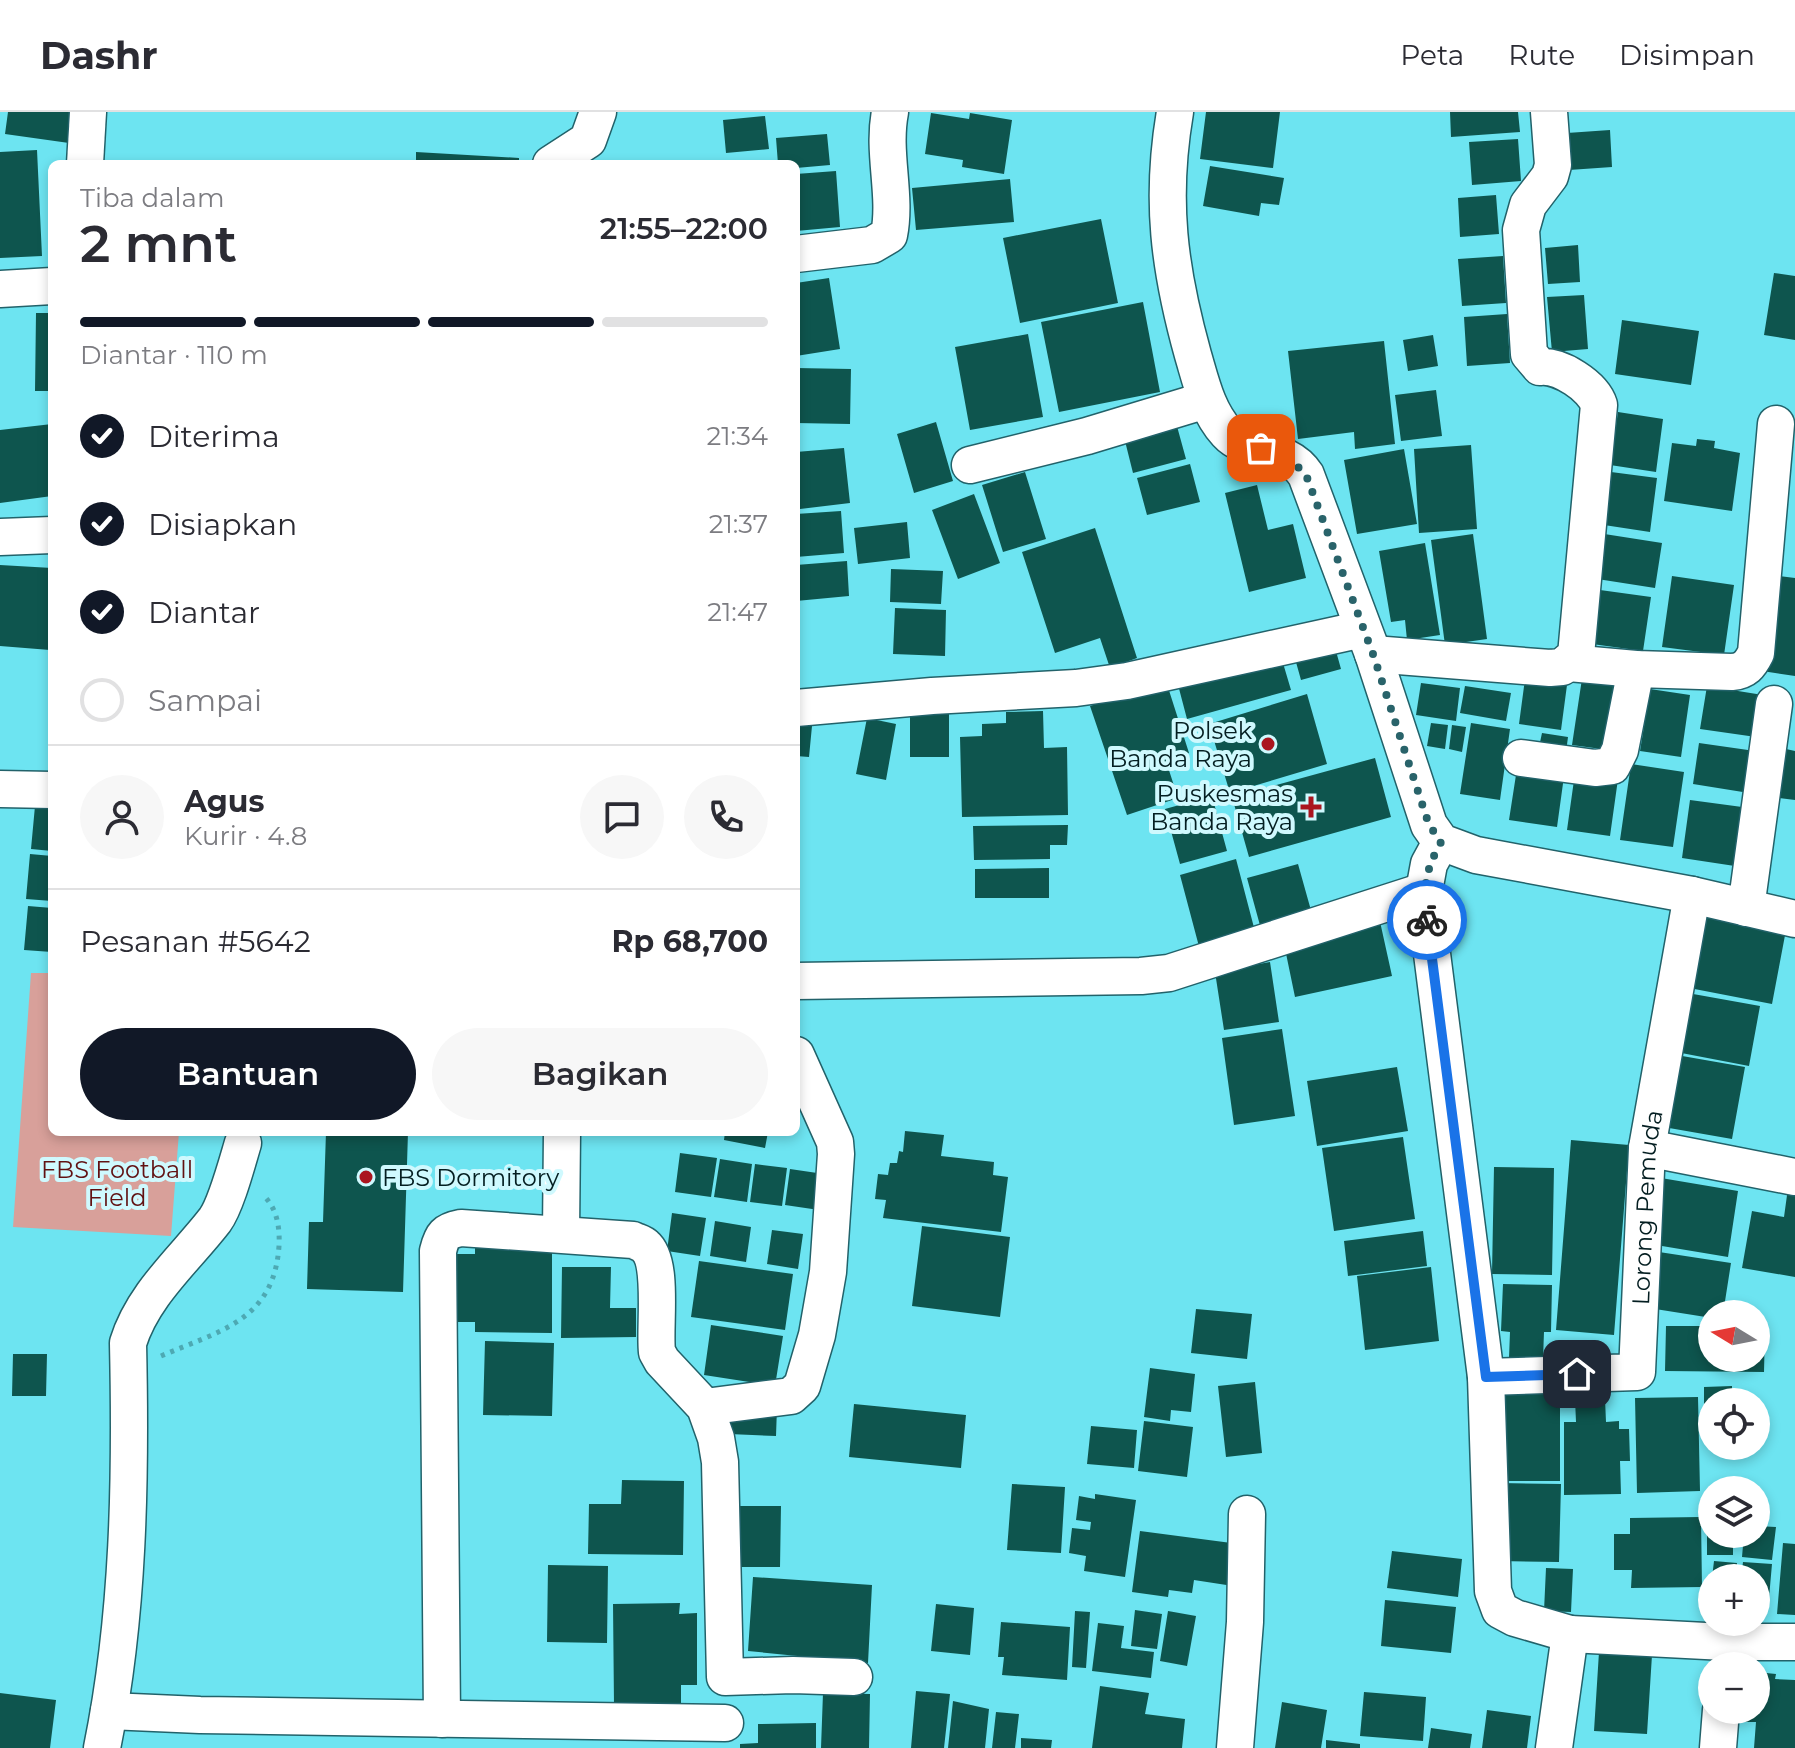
<!DOCTYPE html>
<html lang="id">
<meta charset="utf-8">
<style>
body{margin:0;font-family:Montserrat,sans-serif;background:#f7f7f7;color:#2b2b33;height:100vh;display:flex;flex-direction:column;font-size:30px;white-space:nowrap}
*{box-sizing:border-box;margin:0}
p{font-size:26px;color:#7c7c81}
.icon{flex:none;width:44px;height:44px;fill:none;stroke:currentColor;stroke-width:2;stroke-linecap:round;stroke-linejoin:round}
.map{position:relative;flex:1;overflow:hidden}
.panel{position:absolute;left:48px;top:48px;width:752px;height:976px;display:flex;flex-direction:column;background:#fff;border-radius:12px;box-shadow:0 4px 12px #0003}
.panel>*{flex:none}
.needle{width:52px;rotate:280deg}
.buttons{position:absolute;left:1698px;top:1188px;display:grid;gap:16px}
.buttons a{display:grid;place-items:center;width:72px;height:72px;border-radius:50%;background:#fff;box-shadow:0 4px 12px #0003;font-size:40px}
.pin{position:absolute;display:grid;place-items:center;width:68px;height:68px;color:#fff;margin:-34px;border-radius:16px;box-shadow:0 4px 12px #0006}
.courier{position:absolute;display:grid;place-items:center;width:80px;height:80px;margin:-40px;border:6px solid #1a73e8;border-radius:50%;background:#fff;color:#222;box-shadow:0 2px 10px #0007}
.head em{font-style:normal;font-weight:600}
.head div{display:flex;flex-direction:column-reverse}
.head{display:flex;align-items:center;justify-content:space-between;height:136px;padding:0 32px}
h1{font-size:52px;font-weight:600;line-height:60px}
.bar{display:grid;grid-template-columns:repeat(4,1fr);gap:12px 8px;align-content:center;height:96px;padding:0 32px}
.bar i{height:10px;border-radius:6px;background:#e1e1e2}
.bar .selected{background:#111827}
.bar p{grid-column:span 4}
.line{display:flex;align-items:center;gap:20px;padding:0 32px;border-top:2px solid #e1e1e2}
.line div{flex:1}
.round{display:grid;place-items:center;flex:none;width:84px;height:84px;border-radius:42px;background:#f7f7f7}
ol{padding:0 32px;list-style:none}
li{display:flex;align-items:center;gap:24px;height:88px}
li p{margin-inline-start:auto}
li .icon{padding:8px;border-radius:50%;background:#111827;color:#fff;stroke-width:4}
li:last-child{color:#7c7c81}
li i{width:44px;height:44px;border:4px solid #e1e1e2;border-radius:50%}
.action{display:flex;gap:16px;margin-top:auto;padding:16px 32px}
.action a{flex:1;height:92px;border-radius:48px;background:#111827;color:#fff;font-size:32px;font-weight:600;line-height:92px;text-align:center}
.action a+a{background:#f7f7f7;color:#2b2b33}
header{display:flex;align-items:center;gap:48px;box-sizing:border-box;height:112px;padding:0 40px;background:#fff;border-bottom:2px solid #e1e1e2}
header strong{font-size:38px}
nav{display:flex;gap:44px;margin-inline-start:auto;font-size:28px}
.map>svg:first-child{display:block}
.green{fill:#d8a09a}
.building{fill:#0e554e}
.lines{fill:none;stroke-linecap:round;stroke-linejoin:round}
.minor-casing{stroke:#22626a;stroke-width:39}
.path{stroke:#4da9b3;stroke-width:5;stroke-dasharray:4 6;stroke-linecap:butt}
.minor{stroke:#fff;stroke-width:36}
.done{stroke:#29636a;stroke-width:8;stroke-dasharray:0 14.4}
.route{stroke:#1a73e8;stroke-width:10}
.poi-dot{fill:#aa151f;stroke:#cff9fe;stroke-width:3}
.labels{text-anchor:middle;dominant-baseline:central;stroke-width:8;stroke-linejoin:round;paint-order:stroke}
.poi-label{font-size:24px;fill:#041e21;stroke:#cff9fe;text-anchor:end}
.park-label{font-size:24px;fill:#611112;stroke:#cff9fe}
.street-label{font-size:24px;fill:#041e21;stroke:#cff9fe}
</style>
<header>
<strong>Dashr</strong>
<nav><a>Peta</a><a>Rute</a><a>Disimpan</a></nav>
</header>
<div class="map">
<svg width="1795" height="1636" viewBox="0 0 1795 1636">
<rect width="100%" height="100%" fill="#6de4f1"/>
<path class="green" d="M31 861H52V1020H179L171 1124 13 1115Z"/>
<path class="building" d="M8 0H74L69 31 5 22Z
M1206 0H1280L1273 56 1200 47Z
M1450 0H1518L1520 20 1451 25Z
M931 1 969 7 970 1 1012 8 1004 62 962 55 963 48 925 42Z
M765 4 769 37 726 41 723 8Z
M1610 18 1612 55 1569 58 1567 21Z
M827 22 830 53 796 56V52H778L776 26Z
M1518 27 1521 69 1472 73 1469 30Z
M37 38 42 144 0 146V40Z
M416 40 519 46V52H416Z
M1210 54 1284 66 1279 93 1261 91 1259 104 1203 94Z
M836 59 840 115 796 119V62Z
M1010 67 1014 110 916 118 912 76Z
M1496 83 1499 122 1460 125 1458 86Z
M1101 107 1118 191 1020 211 1003 126Z
M1578 133 1580 170 1548 172 1545 136Z
M1503 144 1506 191 1462 194 1458 147Z
M1774 161 1795 164V228L1764 223Z
M829 166 840 237 796 244V171Z
M1584 183 1588 237 1552 240 1547 185Z
M1143 190 1160 280 1059 300 1041 210Z
M36 201H52V279H35Z
M1507 202 1510 251 1467 254 1464 205Z
M1622 208 1699 219 1691 273 1615 262Z
M1028 222 1043 305 970 318 955 235Z
M1433 223 1438 254 1408 259 1403 228Z
M1384 229 1395 332 1355 337 1354 320 1298 327 1288 239Z
M796 256 851 257 850 312 796 311Z
M1436 278 1442 324 1401 329 1395 283Z
M1618 300 1663 307 1656 360 1610 353Z
M1175 307 1186 347 1133 361 1123 321Z
M936 310 953 369 914 381 897 322Z
M52 312V384L0 391V318Z
M1697 327 1715 329 1714 336 1740 341 1732 399 1664 389 1672 331 1696 334Z
M1471 333 1477 417 1419 421 1414 337Z
M844 336 850 391 800 397 796 340Z
M1404 337 1417 412 1357 422 1344 348Z
M1190 352 1200 390 1147 403 1137 366Z
M1025 360 1046 427 1003 440 982 373Z
M1611 360 1657 366 1650 420 1604 413Z
M1257 373 1268 418 1293 412 1306 466 1249 480 1225 381Z
M974 382 1000 451 958 467 932 398Z
M841 399 844 441 796 445V402Z
M907 410 910 446 858 452 854 416Z
M1095 416 1137 546 1110 556 1100 526 1055 541 1022 440Z
M1598 421 1662 431 1655 476 1591 466Z
M1473 422 1487 527 1445 533 1431 428Z
M1425 431 1440 523 1407 528 1405 508 1391 510 1379 439Z
M847 449 849 484 796 489V453Z
M0 453 52 456 50 538 0 534Z
M891 457 943 459 941 492 890 490Z
M1672 464 1734 473 1724 543 1662 535Z
M1779 464 1795 466V564L1762 559Z
M1600 478 1651 485 1643 539 1592 532Z
M895 496 946 498 945 544 893 542Z
M1334 532 1341 557 1301 568 1294 543Z
M1280 541 1291 578 1187 607 1177 569Z
M1583 560 1627 567 1616 639 1572 633Z
M1525 567 1567 573 1561 618 1519 612Z
M1166 569 1189 641 1166 649 1178 686 1127 703 1090 594Z
M1421 571 1460 576 1456 609 1416 603Z
M1465 574 1511 581 1506 609 1460 601Z
M1707 574 1769 584 1763 626 1700 617Z
M1650 577 1690 583 1681 645 1640 639Z
M1307 582 1327 652 1230 681 1209 612Z
M910 591H949V645H910Z
M1043 599 1044 636 1067 635 1068 703 962 705 960 625 982 624V612L1006 611V600Z
M867 606 896 612 886 668 856 662Z
M1431 611 1448 613 1445 637 1427 634Z
M1471 611 1510 617 1500 688 1460 682Z
M796 613 812 614 809 645 796 644Z
M1452 613 1466 615 1462 640 1449 637Z
M1542 621 1568 625 1566 640 1539 635Z
M1699 631 1755 639 1749 681 1693 672Z
M1786 637 1795 639V688L1779 686Z
M1375 646 1391 705 1249 745 1232 685Z
M1518 650 1565 657 1557 715 1509 708Z
M1631 652 1684 660 1673 735 1620 728Z
M1575 661 1618 667 1610 724 1567 718Z
M1212 684 1227 739 1180 752 1165 697Z
M1690 688 1757 697 1748 756 1682 746Z
M35 694 52 696V739L31 737Z
M1068 713 1067 733H1050V747L974 748 973 714Z
M30 742 52 744V789L26 787Z
M1236 747 1257 827 1201 842 1180 763Z
M1298 752 1312 802 1261 817 1247 766Z
M1049 756V786H975V757Z
M28 794 52 796V840L24 838Z
M1693 799 1786 818 1772 892 1679 874Z
M1379 805 1392 864 1295 885 1283 827Z
M1270 850 1279 910 1224 918 1215 860Z
M1682 880 1760 894 1749 954 1671 939Z
M1282 917 1295 1004 1234 1013 1222 926Z
M1665 941 1745 955 1732 1027 1652 1013Z
M1397 955 1408 1019 1317 1034 1307 969Z
M905 1019 944 1023 941 1044 994 1050 993 1063 1008 1065 1001 1120 883 1106 886 1088 875 1087 878 1062 888 1063 890 1051H897L899 1039 903 1040Z
M326 1020H408L403 1180 307 1177 309 1110H323Z
M725 1020H768L765 1036 724 1028Z
M1403 1025 1415 1107 1334 1119 1322 1036Z
M1571 1028 1629 1033 1614 1223 1556 1218Z
M680 1041 717 1046 711 1085 675 1080Z
M720 1047 752 1052 747 1090 714 1085Z
M755 1052 787 1056 782 1094 750 1090Z
M1494 1055 1554 1056 1552 1163 1492 1162Z
M790 1057 824 1062 819 1098 785 1093Z
M1661 1066 1738 1079 1728 1145 1650 1132Z
M1788 1076 1795 1077V1165L1742 1156 1752 1099 1784 1105Z
M672 1101 706 1106 700 1144 667 1139Z
M715 1109 751 1115 746 1150 710 1144Z
M922 1114 1010 1125 1000 1205 912 1194Z
M772 1118 803 1122 798 1157 767 1152Z
M1423 1119 1427 1154 1348 1164 1344 1129Z
M552 1133V1221L475 1220V1210H451V1142H475V1134Z
M1659 1140 1731 1151 1723 1202H1712V1206L1649 1196Z
M699 1149 793 1162 785 1218 691 1205Z
M562 1155H611L610 1196H636V1225L561 1226Z
M1431 1155 1439 1229 1365 1238 1357 1164Z
M1503 1172 1552 1173 1551 1220H1544L1543 1247 1509 1246 1510 1220 1501 1219Z
M1196 1197 1252 1202 1247 1247 1191 1241Z
M711 1213 783 1224 775 1274 704 1263Z
M1666 1214H1712V1246H1756V1215H1765L1764 1260 1665 1259Z
M485 1229 554 1231 552 1304 483 1303Z
M13 1242H47L46 1284H12Z
M1150 1256 1195 1262 1191 1300 1171 1298 1170 1309 1144 1305Z
M1255 1270 1262 1341 1226 1345 1218 1274Z
M1560 1274V1369H1503L1494 1281Z
M1732 1274V1290H1712V1313H1704V1275Z
M1698 1285 1700 1379 1637 1381 1635 1286Z
M1575 1287H1605L1606 1310 1619 1309V1317H1629L1630 1349H1620L1621 1382 1564 1383V1310H1576Z
M854 1292 966 1303 961 1356 849 1345Z
M730 1294 777 1295 776 1324 729 1322Z
M1144 1309 1193 1315 1187 1365 1138 1359Z
M1091 1314 1137 1318 1134 1356 1087 1352Z
M622 1368 684 1369 683 1443 588 1442 589 1392H621Z
M1500 1371 1561 1372 1559 1450 1498 1449Z
M1012 1372 1065 1375 1061 1441 1007 1438Z
M1095 1382 1136 1388 1125 1465 1084 1459 1086 1444 1069 1441 1072 1416 1090 1418 1091 1410 1076 1408 1079 1384 1095 1387Z
M731 1394H781L780 1455H730Z
M1701 1405 1702 1475 1631 1476 1632 1458H1614V1422H1630V1406Z
M1707 1407H1712V1422H1733V1443H1707Z
M1756 1414 1776 1415 1772 1448 1742 1445 1744 1422H1756Z
M1140 1419 1239 1432 1233 1474 1194 1468 1192 1481 1169 1478 1168 1485 1132 1480Z
M1783 1431 1795 1432V1503L1777 1502Z
M1392 1439 1462 1447 1458 1485 1387 1476Z
M1714 1449 1737 1451 1736 1466H1712Z
M1743 1450 1772 1452 1768 1497 1756 1496V1466H1741Z
M548 1453 608 1454 607 1531 547 1530Z
M1546 1456 1573 1457 1571 1500 1544 1499Z
M753 1465 872 1473 868 1551 748 1539Z
M1385 1488 1456 1495 1451 1541 1381 1534Z
M680 1491 679 1502 697 1501V1573H681V1592L614 1593 613 1492Z
M936 1492 974 1496 970 1543 931 1539Z
M1135 1498 1162 1502 1157 1537 1131 1534Z
M1075 1499 1090 1500 1086 1556 1072 1555Z
M1168 1499 1196 1504 1187 1554 1160 1549Z
M1001 1510 1070 1515 1067 1568 1002 1563 1004 1545H998Z
M1098 1511 1124 1514 1121 1536 1154 1540 1151 1566 1092 1559Z
M1599 1540 1652 1543 1647 1622 1594 1619Z
M1756 1560 1776 1562 1775 1567 1795 1568V1636H1754L1756 1610H1744L1745 1598H1756Z
M1100 1574 1149 1581 1145 1602 1185 1607 1182 1636H1092Z
M916 1579 950 1582 944 1636H911Z
M1364 1580 1426 1585 1423 1629 1360 1624Z
M0 1581 56 1588 50 1636H0Z
M823 1581 870 1582 869 1636H821Z
M953 1589 989 1597 985 1636H948Z
M1282 1590 1327 1598 1321 1636H1275Z
M1487 1598 1531 1604 1527 1636H1482Z
M996 1600 1019 1602 1015 1636H992Z
M816 1611V1636H740V1632L758 1631V1612Z
M1431 1616 1472 1622 1470 1636H1428Z
M1021 1626 1052 1628 1051 1636H1021Z
M1326 1628 1360 1632V1636H1326Z"/>
<g class="lines">
<defs>
<g id="minor">
<path d="M1175 0C1160 88 1169 157 1193 243 1201 270 1207 299 1227 321 1247 343 1287 333 1306 363L1373 542 1429 713 1441 730 1476 743 1692 783 1795 807"/>
<path d="M85 52 88 0"/>
<path d="M551 52 588 28 598 0"/>
<path d="M796 142 872 133 889 123C897 83 882 41 890 0"/>
<path d="M0 177 52 174"/>
<path d="M970 353 1087 324 1206 288"/>
<path d="M0 425 52 423"/>
<path d="M1373 542 1550 556 1562 555 1576 543 1599 293C1593 274 1560 253 1540 255L1529 242 1521 118 1528 93 1550 64 1553 53 1549 0"/>
<path d="M1569 551 1636 557 1732 560C1745 559 1750 553 1756 541L1776 312"/>
<path d="M796 596 932 584 1076 576 1127 569 1363 517"/>
<path d="M1521 646 1595 656 1612 654 1620 638 1636 557"/>
<path d="M0 677 52 678"/>
<path d="M1441 730 1429 752 1424 779 1486 1265 1493 1479 1500 1498 1515 1506 1570 1522 1554 1636"/>
<path d="M1746 796 1774 592"/>
<path d="M796 869 1141 864 1169 861 1424 779"/>
<path d="M1647 1036 1795 1065"/>
<path d="M561 1121 562 1020"/>
<path id="s1" d="M1486 1265 1637 1260 1647 1036 1692 783"/>
<path d="M705 1295 791 1284 802 1274 817 1223 828 1160 836 1042 835 1030 796 943"/>
<path d="M1570 1522 1725 1530H1795"/>
<path d="M109 1599 200 1603 725 1611"/>
<path d="M442 1607 438 1139C442 1123 445 1119 461 1116L633 1128C637 1130 642 1131 645 1134 664 1150 654 1215 657 1240L662 1249 705 1295 716 1326 720 1350 725 1565 793 1563 854 1565"/>
<path d="M102 1636C129 1504 131 1365 128 1231 143 1182 185 1147 215 1108 226 1093 237 1051 243 1031"/>
<path d="M1235 1636 1245 1510 1247 1402"/>
<path d="M1718 1636 1721 1598"/>
</g>
</defs>
<use href="#minor" class="minor-casing"/>
<path class="path" d="M161 1244C219 1219 274 1209 279 1134 280 1115 277 1096 263 1083"/>
<use href="#minor" class="minor"/>
</g>
<g class="lines">
<path class="done" d="M1261 336 1289 346 1306 363 1373 542 1429 713 1441 730C1425 759 1423 775 1427 808"/>
<path class="route" d="M1427 808 1486 1265 1577 1262"/>
</g>
<g class="poi-dot">
<circle cx="1268" cy="632" r="8"/>
<path d="M1307 683h8v8h8v8h-8v8h-8v-8h-8v-8h8z"/>
<circle cx="366" cy="1065" r="8"/>
</g>
<g class="labels">
<g class="poi-label">
<text x="1252" y="618">Polsek<tspan x="1252" dy="28">Banda Raya</tspan></text>
<text x="1293" y="681">Puskesmas<tspan x="1293" dy="28">Banda Raya</tspan></text>
<text x="382" y="1065" text-anchor="start">FBS Dormitory</text>
</g>
<g class="park-label">
<text x="117" y="1057">FBS Football<tspan x="117" dy="28">Field</tspan></text>
</g>
<g class="street-label">
<text stroke="none"><textPath href="#s1" startOffset="316">Lorong Pemuda</textPath></text>
</g>
</g>
</svg>
<div class="buttons">
<a><svg class="needle" viewBox="-14 -14 28 28"><path d="M0-13l5 13h-10z" fill="#e53935"/><path d="M0 13l5-13h-10z" fill="#7c7c81"/></svg></a>
<a><svg class="icon" aria-label="locate" viewBox="0 0 24 24"><circle cx="12" cy="12" r="6"/><path d="M12 2v4M12 18v4M2 12h4M18 12h4"/></svg></a>
<a><svg class="icon" aria-label="layers" viewBox="0 0 24 24"><path d="M12 4l9 5-9 5-9-5zM3 14l9 5 9-5"/></svg></a>
<a>+</a>
<a>−</a>
</div>
<div class="pin" style="left:1261px;top:336px;background:#ea580c"><svg class="icon" aria-label="bag" viewBox="0 0 24 24"><path d="M5 8h14l-1 12H6zM9 8a3 3 0 0 1 6 0"/></svg></div>
<div class="pin" style="left:1577px;top:1262px;background:#1f2937"><svg class="icon" aria-label="home" viewBox="0 0 24 24"><path d="M3 11l9-7 9 7M6 9v11h12V9"/></svg></div>
<div class="courier" style="left:1427px;top:808px"><svg class="icon" aria-label="bike" viewBox="0 0 24 24"><circle cx="6" cy="16" r="4"/><circle cx="18" cy="16" r="4"/><path d="M6 16l4-8h5l3 8M10 8l3 8H6M13 5h3"/></svg></div>
<section class="panel">
<div class="head"><div><h1>2 mnt</h1><p>Tiba dalam</p></div><em>21:55–22:00</em></div>
<div class="bar"><i class="selected"></i><i class="selected"></i><i class="selected"></i><i></i><p>Diantar · 110 m</p></div>
<ol>
<li><svg class="icon" aria-label="check" viewBox="0 0 24 24"><path d="M5 12l5 5 9-10"/></svg>Diterima<p>21:34</p></li>
<li><svg class="icon" aria-label="check" viewBox="0 0 24 24"><path d="M5 12l5 5 9-10"/></svg>Disiapkan<p>21:37</p></li>
<li><svg class="icon" aria-label="check" viewBox="0 0 24 24"><path d="M5 12l5 5 9-10"/></svg>Diantar<p>21:47</p></li>
<li><i></i>Sampai</li>
</ol>
<div class="line" style="height:144px"><a class="round"><svg class="icon" aria-label="person" viewBox="0 0 24 24"><circle cx="12" cy="8" r="4"/><path d="M4 21q1-7 8-7t8 7"/></svg></a><div><b>Agus</b><p>Kurir · 4.8</p></div><a class="round"><svg class="icon" aria-label="chat" viewBox="0 0 24 24"><path d="M4 5h16v11H9l-5 4z"/></svg></a><a class="round"><svg class="icon" aria-label="phone" viewBox="0 0 24 24"><path d="M5 4h4l2 5-3 2q2 4 5 5l2-3 5 2v4C11 20 4 13 5 4z"/></svg></a></div>
<div class="line" style="height:104px"><div>Pesanan #5642</div><b>Rp 68,700</b></div>
<div class="action"><a>Bantuan</a><a>Bagikan</a></div>
</section>
</div>
